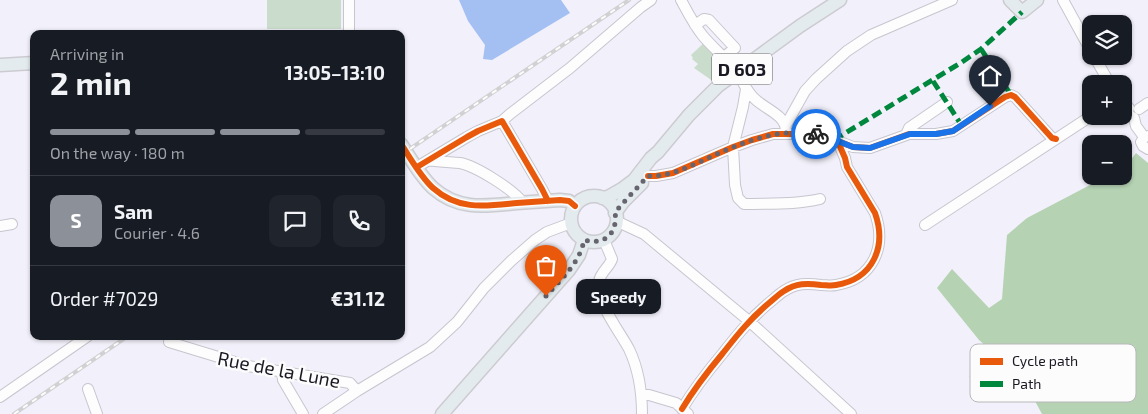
<!DOCTYPE html>
<meta charset="utf-8">
<style>
body{margin:0;font-family:"Exo 2",sans-serif;background:#20242c;color:#f1f3f6;height:100vh;display:flex;flex-direction:column;font-size:19px;white-space:nowrap}
*{box-sizing:border-box;margin:0}
p{font-size:16px;color:#9ea1a6}
.icon{flex:none;width:28px;height:28px;fill:none;stroke:currentColor;stroke-width:2;stroke-linecap:round;stroke-linejoin:round}
.map{position:relative;flex:1;overflow:hidden}
.side{position:absolute;left:30px;top:30px;width:375px;height:310px;display:flex;flex-direction:column;background:#171b24;border-radius:10px;box-shadow:0 1px 4px #0004}
.side>*{flex:none}
.tools{position:absolute;left:1082px;top:15px;display:grid;gap:10px}
.tools a{display:grid;place-items:center;width:50px;height:50px;border-radius:10px;background:#171b24;box-shadow:0 1px 4px #0004;font-size:25px}
.pin{position:absolute;display:grid;place-items:center;width:42px;height:42px;color:#fff;margin:-51px -21px;border-radius:50% 50% 50% 0;rotate:-45deg;box-shadow:0 0 5px #0007}
.pin .icon{rotate:45deg}
.courier{position:absolute;display:grid;place-items:center;width:50px;height:50px;margin:-25px;border:4px solid #1a73e8;border-radius:50%;background:#fff;color:#222;box-shadow:0 1px 6px #0007}
.bubble{position:absolute;height:35px;border-radius:10px;background:#171b24;box-shadow:0 1px 4px #0004;font-size:16px;font-weight:700;line-height:35px;text-align:center}
.overview em{font-style:normal;font-weight:700}
.overview div{display:flex;flex-direction:column-reverse}
.overview{display:flex;align-items:center;justify-content:space-between;height:85px;padding:0 20px}
h1{font-size:32px;font-weight:700;line-height:38px}
.bar{display:grid;grid-template-columns:repeat(4,1fr);gap:8px 5px;align-content:center;height:60px;padding:0 20px}
.bar i{height:6px;border-radius:4px;background:#363941}
.bar .active{background:#8c9099}
.bar p{grid-column:span 4}
.line{display:flex;align-items:center;gap:12px;padding:0 20px;border-top:1px solid #363941}
.line div{flex:1}
.round{display:grid;place-items:center;flex:none;width:52px;height:52px;border-radius:10px;background:#20242c}
.map>svg:first-child{display:block}
.green{fill:#cadccb}
.forest{fill:#b5d2b3}
.water{fill:#a4c0f2}
.lines{fill:none;stroke-linecap:round;stroke-linejoin:round}
.minor-casing{stroke:#c7c6cf;stroke-width:12}
.major-casing{stroke:#cccbd1;stroke-width:15}
.minor{stroke:#fdfdfe;stroke-width:10}
.major{stroke:#e4ebee;stroke-width:12}
.rail-casing{stroke:#d1d1d3;stroke-width:4}
.rail{stroke:#fcfcfc;stroke-width:2;stroke-dasharray:5.5;stroke-linecap:butt}
.quiet{stroke:#00873e;stroke-width:5;stroke-dasharray:10 5;stroke-linecap:butt}
.cycleway-casing{stroke:#fcfcfc;stroke-width:9}
.cycleway{stroke:#e8590c;stroke-width:6}
.done{stroke:#66646e;stroke-width:5;stroke-dasharray:0 9}
.route{stroke:#1a73e8;stroke-width:6}
.labels{text-anchor:middle;dominant-baseline:central;stroke-width:5;stroke-linejoin:round;paint-order:stroke}
.shield{fill:#fcfcfc;stroke:#5e5c63;stroke-width:1}
.shield-label{font-size:18px;font-weight:bold;fill:#1a1822}
.street-label{font-size:19px;fill:#1a1822;stroke:#fcfcfc}
.key{fill:#fcfcfc;stroke:#b8b8bb;stroke-width:1}
.key-label{font-size:14px;fill:#1a1822}
</style>
<div class="map">
<svg width="1148" height="414" viewBox="0 0 1148 414">
<rect width="100%" height="100%" fill="#f2f0fa"/>
<path class="green" d="M267 0H341V29H267Z
M707 40 733 70 717 84 694 68 698 64 692 59 693 58 691 55Z
M979 370 991 389 981 396 969 376Z"/>
<path class="forest" d="M1136 153 1148 163V414H1042L1020 373 1002 360 979 340 937 288 952 269 989 308 1002 299 1007 235 1027 218 1090 185C1101 174 1110 176 1124 176V169Z"/>
<path class="water" d="M459 0H561L570 13 492 60 483 59 485 45 468 21Z"/>
<g class="lines">
<defs>
<path id="minor" d="M681 0C688 13 694 25 703 36 714 49 728 60 738 74 743 82 747 92 755 99 765 109 786 115 786 131
M1063 0 1091 51
M695 25 704 19 709 20 735 48 724 57
M349 34V0
M1094 56 1110 84
M746 89 743 107 733 147 735 185 738 198 744 204C769 203 795 205 820 199
M1124 103 1129 108 1128 112 1129 115 1134 118 1136 126 1144 137
M1139 109 1148 103
M502 121 542 189 548 201
M786 125 805 91 816 79 847 51 871 35 952 0
M906 135 909 128 947 102
M1148 136 1144 137 1141 142 1143 146 1148 149
M429 160C440 162 450 162 460 163 476 166 514 190 523 203
M417 167 467 137 478 131 502 121 510 114 570 68 641 7 651 0
M648 176H656L673 173 733 147 752 140 773 134H811L825 136 853 147 870 148 909 134H936L953 131 1005 97 1011 95 1015 97 1052 138 1056 139
M616 221 644 234 749 321 851 414
M925 225 1091 116
M0 226 12 224
M604 240 612 259C609 268 600 272 599 282 596 302 620 332 629 349 639 370 642 392 642 414
M169 342 248 366 350 383 357 391
M282 371 283 380 303 414
M88 389 97 414
M642 395H649L676 403 688 414
M0 397 88 336
M682 409C694 389 708 371 723 353 738 334 750 319 769 303 774 299 779 294 784 291 796 283 807 283 821 285 826 285 831 286 836 285 873 279 887 247 875 213L847 167 845 158 838 142
M323 414 357 391 430 347 457 322 484 288 511 261 535 240 547 232 571 223"/>
<path id="major" d="M1010 0 1022 12 1037 0
M0 65 34 63
M401 144C411 159 420 176 433 188 459 211 486 206 517 203 532 202 546 201 560 200L569 201 575 206
M571 219a23 23 0 1 1 46 0a23 23 0 1 1-46 0Z
M602 198 608 197 622 189 634 180 651 158 658 152 689 115 718 86 800 26 840 0
M615 213 623 202 642 183
M442 414 569 270 579 255 584 240"/>
</defs>
<use href="#minor" class="minor-casing"/>
<use href="#major" class="major-casing"/>
<use href="#minor" class="minor"/>
<use href="#major" class="major"/>
<defs>
<path id="rail" d="M401 155 629 0
M14 414 128 336"/>
</defs>
<use href="#rail" class="rail-casing"/>
<use href="#rail" class="rail"/>
<path class="quiet" d="M981 49 1011 95
M933 81 962 126
M834 140 962 62 981 49 1022 12"/>
<defs>
<path id="cycleway" d="M401 144C411 159 420 176 433 188 459 211 486 206 517 203 532 202 546 201 560 200L569 201 575 206
M417 167 467 137 478 131 502 121 542 189 548 201
M648 176H656L673 173 733 147 752 140 773 134H811L825 136 853 147 870 148 909 134H936L953 131 1005 97 1011 95 1015 97 1052 138 1056 139
M682 409C694 389 708 371 723 353 738 334 750 319 769 303 774 299 779 294 784 291 796 283 807 283 821 285 826 285 831 286 836 285 873 279 887 247 875 213L847 167 845 158 838 142"/>
</defs>
<use href="#cycleway" class="cycleway-casing"/>
<use href="#cycleway" class="cycleway"/>
</g>
<g class="lines">
<path class="done" d="M546 296C561 279 580 263 584 240 605 246 618 233 615 212L624 202 648 176C668 177 686 168 704 160 739 144 776 127 816 134"/>
<path class="route" d="M816 134 825 136 853 147 870 148 910 134H936L953 131 990 106"/>
</g>
<g class="labels">
<rect class="shield" x="712" y="53.5" width="60" height="31" rx="4"/>
<g class="shield-label">
<text x="742" y="69">D 603</text>
</g>
<g class="street-label">
<text transform="translate(279 369) rotate(11)">Rue de la Lune</text>
</g>
</g>
<rect x="970" y="344" width="166" height="58" rx="8" class="key"/>
<rect x="980" y="358" width="23" height="7" fill="#e8590c"/>
<rect x="980" y="381" width="23" height="6" fill="#00873e"/>
<g class="key-label">
<text x="1012" y="366">Cycle path</text>
<text x="1012" y="389">Path</text>
</g>
</svg>
<div class="tools">
<a><svg class="icon" aria-label="layers" viewBox="0 0 24 24"><path d="M12 4l9 5-9 5-9-5zM3 14l9 5 9-5"/></svg></a>
<a>+</a>
<a>−</a>
</div>
<div class="pin" style="left:546px;top:296px;background:#ea580c"><svg class="icon" aria-label="bag" viewBox="0 0 24 24"><path d="M5 8h14l-1 12H6zM9 8a3 3 0 0 1 6 0"/></svg></div>
<div class="pin" style="left:990px;top:106px;background:#1f2937"><svg class="icon" aria-label="home" viewBox="0 0 24 24"><path d="M3 11l9-7 9 7M6 9v11h12V9"/></svg></div>
<div class="courier" style="left:816px;top:134px"><svg class="icon" aria-label="bike" viewBox="0 0 24 24"><circle cx="6" cy="16" r="4"/><circle cx="18" cy="16" r="4"/><path d="M6 16l4-8h5l3 8M10 8l3 8H6M13 5h3"/></svg></div>
<div class="bubble" style="left:576px;top:279px;width:85px">Speedy</div>
<section class="side">
<div class="overview"><div><h1>2 min</h1><p>Arriving in</p></div><em>13:05–13:10</em></div>
<div class="bar"><i class="active"></i><i class="active"></i><i class="active"></i><i></i><p>On the way · 180 m</p></div>
<div class="line" style="height:90px"><b class="round" style="background:#8c9099;color:#fff">S</b><div><b>Sam</b><p>Courier · 4.6</p></div><a class="round"><svg class="icon" aria-label="chat" viewBox="0 0 24 24"><path d="M4 5h16v11H9l-5 4z"/></svg></a><a class="round"><svg class="icon" aria-label="phone" viewBox="0 0 24 24"><path d="M5 4h4l2 5-3 2q2 4 5 5l2-3 5 2v4C11 20 4 13 5 4z"/></svg></a></div>
<div class="line" style="height:65px"><div>Order #7029</div><b>€31.12</b></div>
</section>
</div>
